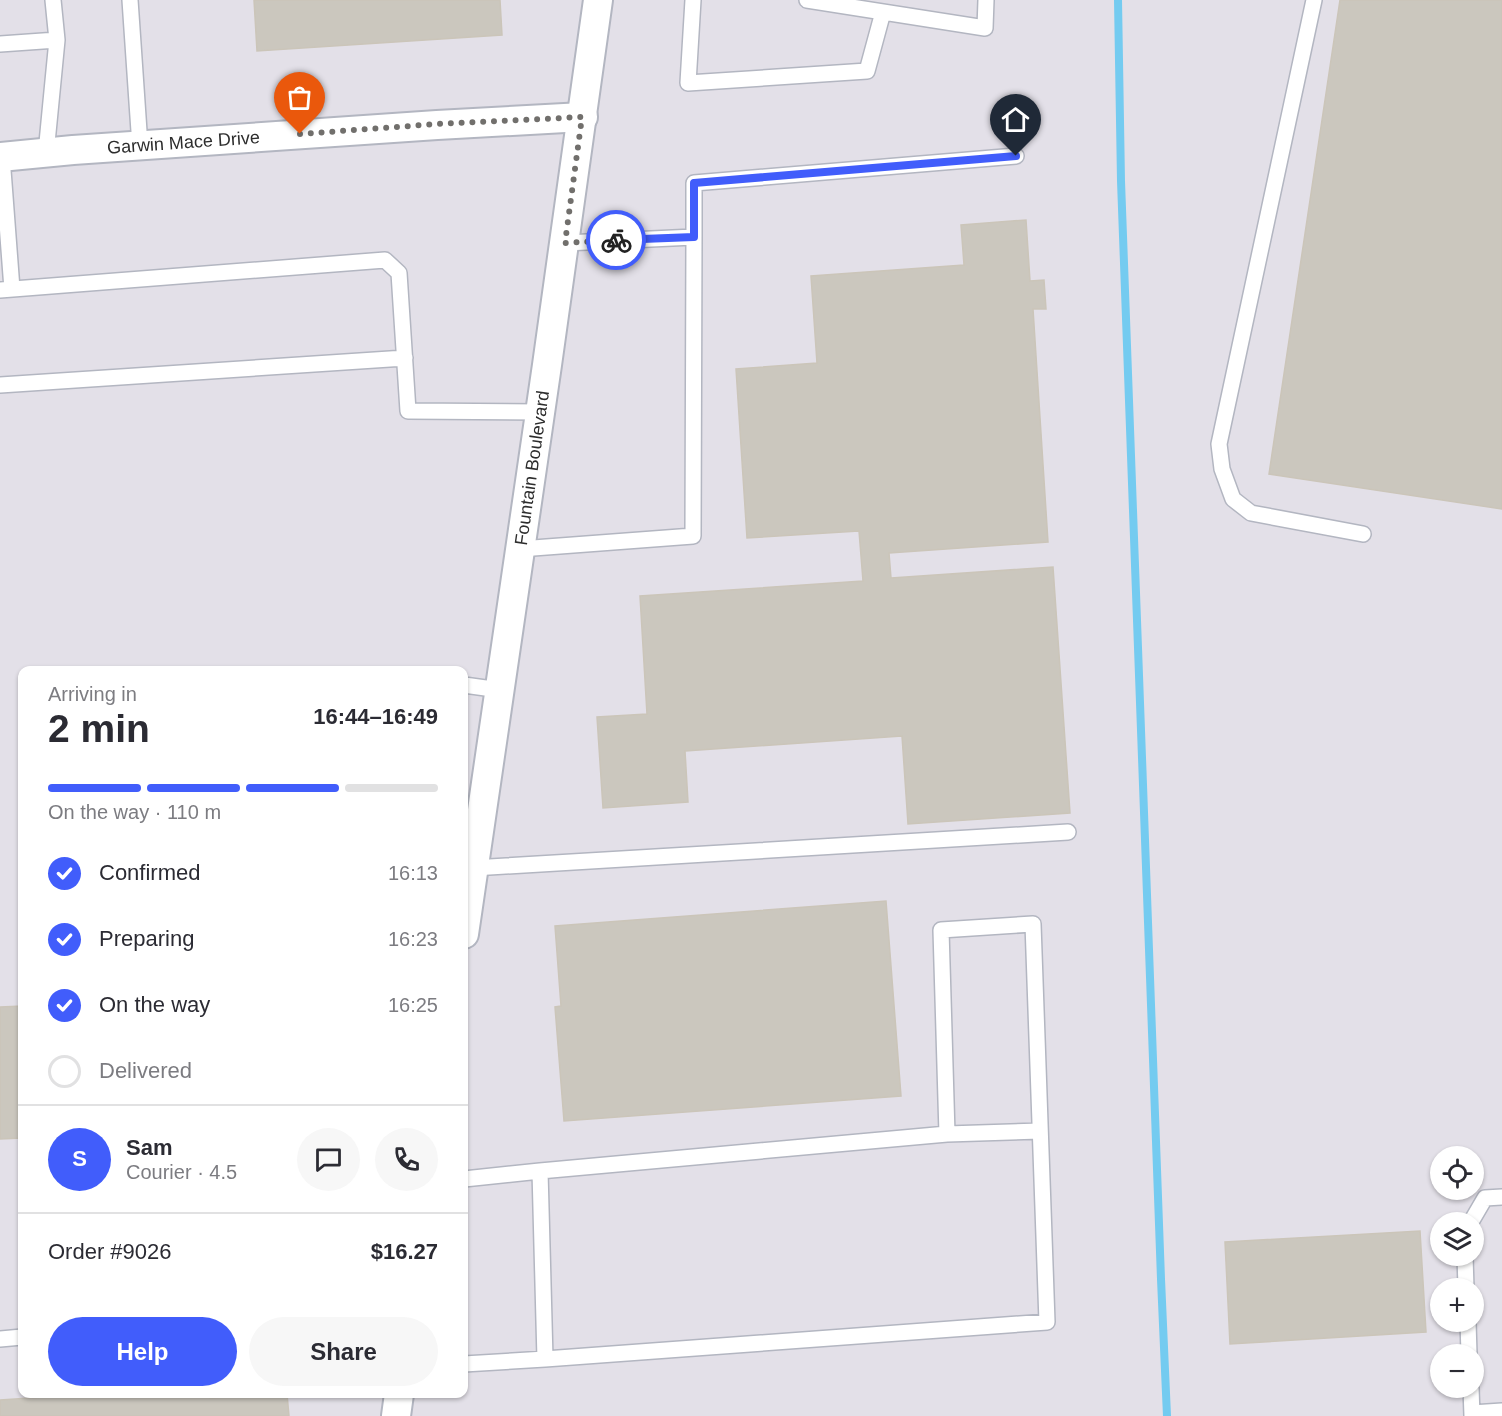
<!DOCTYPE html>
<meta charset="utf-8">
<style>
body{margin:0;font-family:Helvetica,sans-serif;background:#f7f7f7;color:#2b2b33;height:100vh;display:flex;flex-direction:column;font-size:22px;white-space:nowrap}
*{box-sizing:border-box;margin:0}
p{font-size:20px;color:#7c7c81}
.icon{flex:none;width:33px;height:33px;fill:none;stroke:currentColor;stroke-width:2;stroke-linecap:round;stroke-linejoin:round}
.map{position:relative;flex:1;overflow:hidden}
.panel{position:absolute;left:18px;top:666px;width:450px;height:732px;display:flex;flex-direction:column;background:#fff;border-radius:12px;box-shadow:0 2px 4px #0004}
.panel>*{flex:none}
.fabs{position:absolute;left:1430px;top:1146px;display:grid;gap:12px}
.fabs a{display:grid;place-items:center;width:54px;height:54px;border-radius:50%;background:#fff;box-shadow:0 2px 4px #0004;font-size:30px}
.pin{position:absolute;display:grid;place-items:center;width:51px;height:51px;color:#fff;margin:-62px -26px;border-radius:50% 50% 50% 0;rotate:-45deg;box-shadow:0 0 6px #0007}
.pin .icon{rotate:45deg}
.courier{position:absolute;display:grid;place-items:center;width:60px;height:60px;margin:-30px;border:4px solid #415dfb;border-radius:50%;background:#fff;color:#222;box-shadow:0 2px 8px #0007}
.summary em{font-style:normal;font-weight:600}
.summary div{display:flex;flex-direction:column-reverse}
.summary{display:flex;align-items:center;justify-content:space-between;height:102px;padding:0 30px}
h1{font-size:39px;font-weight:600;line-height:45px}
.bar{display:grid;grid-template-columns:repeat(4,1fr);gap:9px 6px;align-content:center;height:72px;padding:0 30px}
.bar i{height:8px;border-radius:4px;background:#e1e1e2}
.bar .current{background:#415dfb}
.bar p{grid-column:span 4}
.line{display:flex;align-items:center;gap:15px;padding:0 30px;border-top:2px solid #e1e1e2}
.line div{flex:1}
.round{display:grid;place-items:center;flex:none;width:63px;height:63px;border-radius:32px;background:#f7f7f7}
ol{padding:0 30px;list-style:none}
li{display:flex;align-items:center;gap:18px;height:66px}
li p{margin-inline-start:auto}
li .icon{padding:6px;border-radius:50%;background:#415dfb;color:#fff;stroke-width:4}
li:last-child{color:#7c7c81}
li i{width:33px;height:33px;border:3px solid #e1e1e2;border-radius:50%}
.button{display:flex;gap:12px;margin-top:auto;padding:12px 30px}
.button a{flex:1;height:69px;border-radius:36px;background:#415dfb;color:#fff;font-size:24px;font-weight:600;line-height:69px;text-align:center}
.button a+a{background:#f7f7f7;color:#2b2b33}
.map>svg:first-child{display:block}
.industrial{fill:#e3e0e8;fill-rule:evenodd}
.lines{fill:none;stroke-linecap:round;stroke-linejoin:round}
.stream{stroke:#74cbf0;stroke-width:8}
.building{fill:#cbc7be;stroke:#cbc5b9;stroke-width:1.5}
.lane-casing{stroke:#b3b6c1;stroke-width:18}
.street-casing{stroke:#b3b6c1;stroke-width:32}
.lane{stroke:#fff;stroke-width:15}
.street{stroke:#fff;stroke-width:28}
.done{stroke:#716f6c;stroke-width:6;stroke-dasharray:0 10.8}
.route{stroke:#415dfb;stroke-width:8}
.labels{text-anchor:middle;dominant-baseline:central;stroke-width:4.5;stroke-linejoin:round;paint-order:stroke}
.street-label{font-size:18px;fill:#2d2d2d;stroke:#fff}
</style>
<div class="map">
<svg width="1502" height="1416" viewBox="0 0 1502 1416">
<rect width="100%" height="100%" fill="#efe9e0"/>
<path class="industrial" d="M0 0H1502V1416H0ZM22 670H464V1394H22ZM1440 1156H1473V1190H1440ZM1440 1222H1473V1256H1440ZM1440 1288H1473V1322H1440ZM1440 1354H1473V1388H1440Z"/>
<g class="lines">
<path class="stream" d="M1118 0 1121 181 1161 1279 1167 1416"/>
</g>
<path class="building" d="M254 0H500L502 35 257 51Z
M1340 0H1502V509L1269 474Z
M1026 220 1030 281 1044 280 1046 309H1033L1048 542 889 553 891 578 1053 567 1070 813 908 824 902 736 685 751 688 802 603 808 597 717 647 714 640 596 863 581 859 531 747 538 736 369 817 363 811 276 964 265 961 225Z
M886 901 901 1096 564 1121 555 1007 561 1006 555 926Z
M22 1006V1138L0 1139V1007Z
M1420 1231 1426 1332 1230 1344 1225 1242Z
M88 1394H210V1398L238 1396V1394H287L289 1416H0V1400Z"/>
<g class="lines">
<defs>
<path id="lane" d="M130 0 140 146
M693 0 688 83 867 71 883 12
M807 0 985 28 986 0
M1314 0 1219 444 1222 469 1233 499 1251 513 1363 534
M0 44 57 40
M46 153 57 40 53 0
M2 157 12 289
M694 237V183L1016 156
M0 290 385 260 399 273 408 411 540 412
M0 385 405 358
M520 549 693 536 694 237 565 243
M464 685 500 690
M473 868 1068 832
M947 1134 1040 1131
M540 1171 947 1134 941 930 1033 924 1047 1322 545 1359
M464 1179 540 1171 545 1359 464 1364
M1471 1222 1485 1198 1502 1197
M1465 1256 1466 1288
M1468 1322 1469 1354
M0 1339 22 1337
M1471 1388 1472 1416
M1472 1413 1502 1411"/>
<g id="street">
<path id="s1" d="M0 157 73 150 437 125 583 117"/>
<path id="s2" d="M464 934 547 365 598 0"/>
<path d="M396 1416 399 1394"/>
</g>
</defs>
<use href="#lane" class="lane-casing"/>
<use href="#street" class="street-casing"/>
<use href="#lane" class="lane"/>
<use href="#street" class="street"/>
</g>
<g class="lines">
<path class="done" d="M300 134 437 124 582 117 565 243 616 240"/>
<path class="route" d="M616 240 694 237V183L1016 156"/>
</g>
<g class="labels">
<g class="street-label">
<text stroke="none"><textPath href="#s1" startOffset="184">Garwin Mace Drive</textPath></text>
<text stroke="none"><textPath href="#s2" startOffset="471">Fountain Boulevard</textPath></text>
</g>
</g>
</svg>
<div class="fabs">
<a><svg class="icon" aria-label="locate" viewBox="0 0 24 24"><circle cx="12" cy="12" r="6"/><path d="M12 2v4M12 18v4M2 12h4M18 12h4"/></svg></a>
<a><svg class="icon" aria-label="layers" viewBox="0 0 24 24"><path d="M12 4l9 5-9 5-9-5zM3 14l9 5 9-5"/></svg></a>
<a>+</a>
<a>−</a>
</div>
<div class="pin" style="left:300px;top:134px;background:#ea580c"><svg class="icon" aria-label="bag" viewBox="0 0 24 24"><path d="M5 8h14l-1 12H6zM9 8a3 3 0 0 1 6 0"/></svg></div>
<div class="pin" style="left:1016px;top:156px;background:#1f2937"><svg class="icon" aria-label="home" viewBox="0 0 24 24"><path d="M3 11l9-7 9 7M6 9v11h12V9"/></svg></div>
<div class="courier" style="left:616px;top:240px"><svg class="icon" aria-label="bike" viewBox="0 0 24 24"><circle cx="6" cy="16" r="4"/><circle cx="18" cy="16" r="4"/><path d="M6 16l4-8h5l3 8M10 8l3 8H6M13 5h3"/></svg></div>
<section class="panel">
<div class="summary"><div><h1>2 min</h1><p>Arriving in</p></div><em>16:44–16:49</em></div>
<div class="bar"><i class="current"></i><i class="current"></i><i class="current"></i><i></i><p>On the way · 110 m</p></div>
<ol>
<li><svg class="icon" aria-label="check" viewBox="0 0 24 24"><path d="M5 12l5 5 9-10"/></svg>Confirmed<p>16:13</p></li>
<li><svg class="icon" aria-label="check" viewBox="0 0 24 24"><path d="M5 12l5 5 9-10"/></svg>Preparing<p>16:23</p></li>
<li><svg class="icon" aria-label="check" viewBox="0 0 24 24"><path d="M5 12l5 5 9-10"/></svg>On the way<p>16:25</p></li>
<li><i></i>Delivered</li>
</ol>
<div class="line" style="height:108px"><b class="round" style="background:#415dfb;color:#fff">S</b><div><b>Sam</b><p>Courier · 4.5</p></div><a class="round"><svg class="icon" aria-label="chat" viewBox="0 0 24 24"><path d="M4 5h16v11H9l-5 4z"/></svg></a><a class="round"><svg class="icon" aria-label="phone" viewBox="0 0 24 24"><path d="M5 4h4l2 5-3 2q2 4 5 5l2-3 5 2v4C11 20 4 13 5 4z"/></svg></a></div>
<div class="line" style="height:78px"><div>Order #9026</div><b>$16.27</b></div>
<div class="button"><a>Help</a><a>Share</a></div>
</section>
</div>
